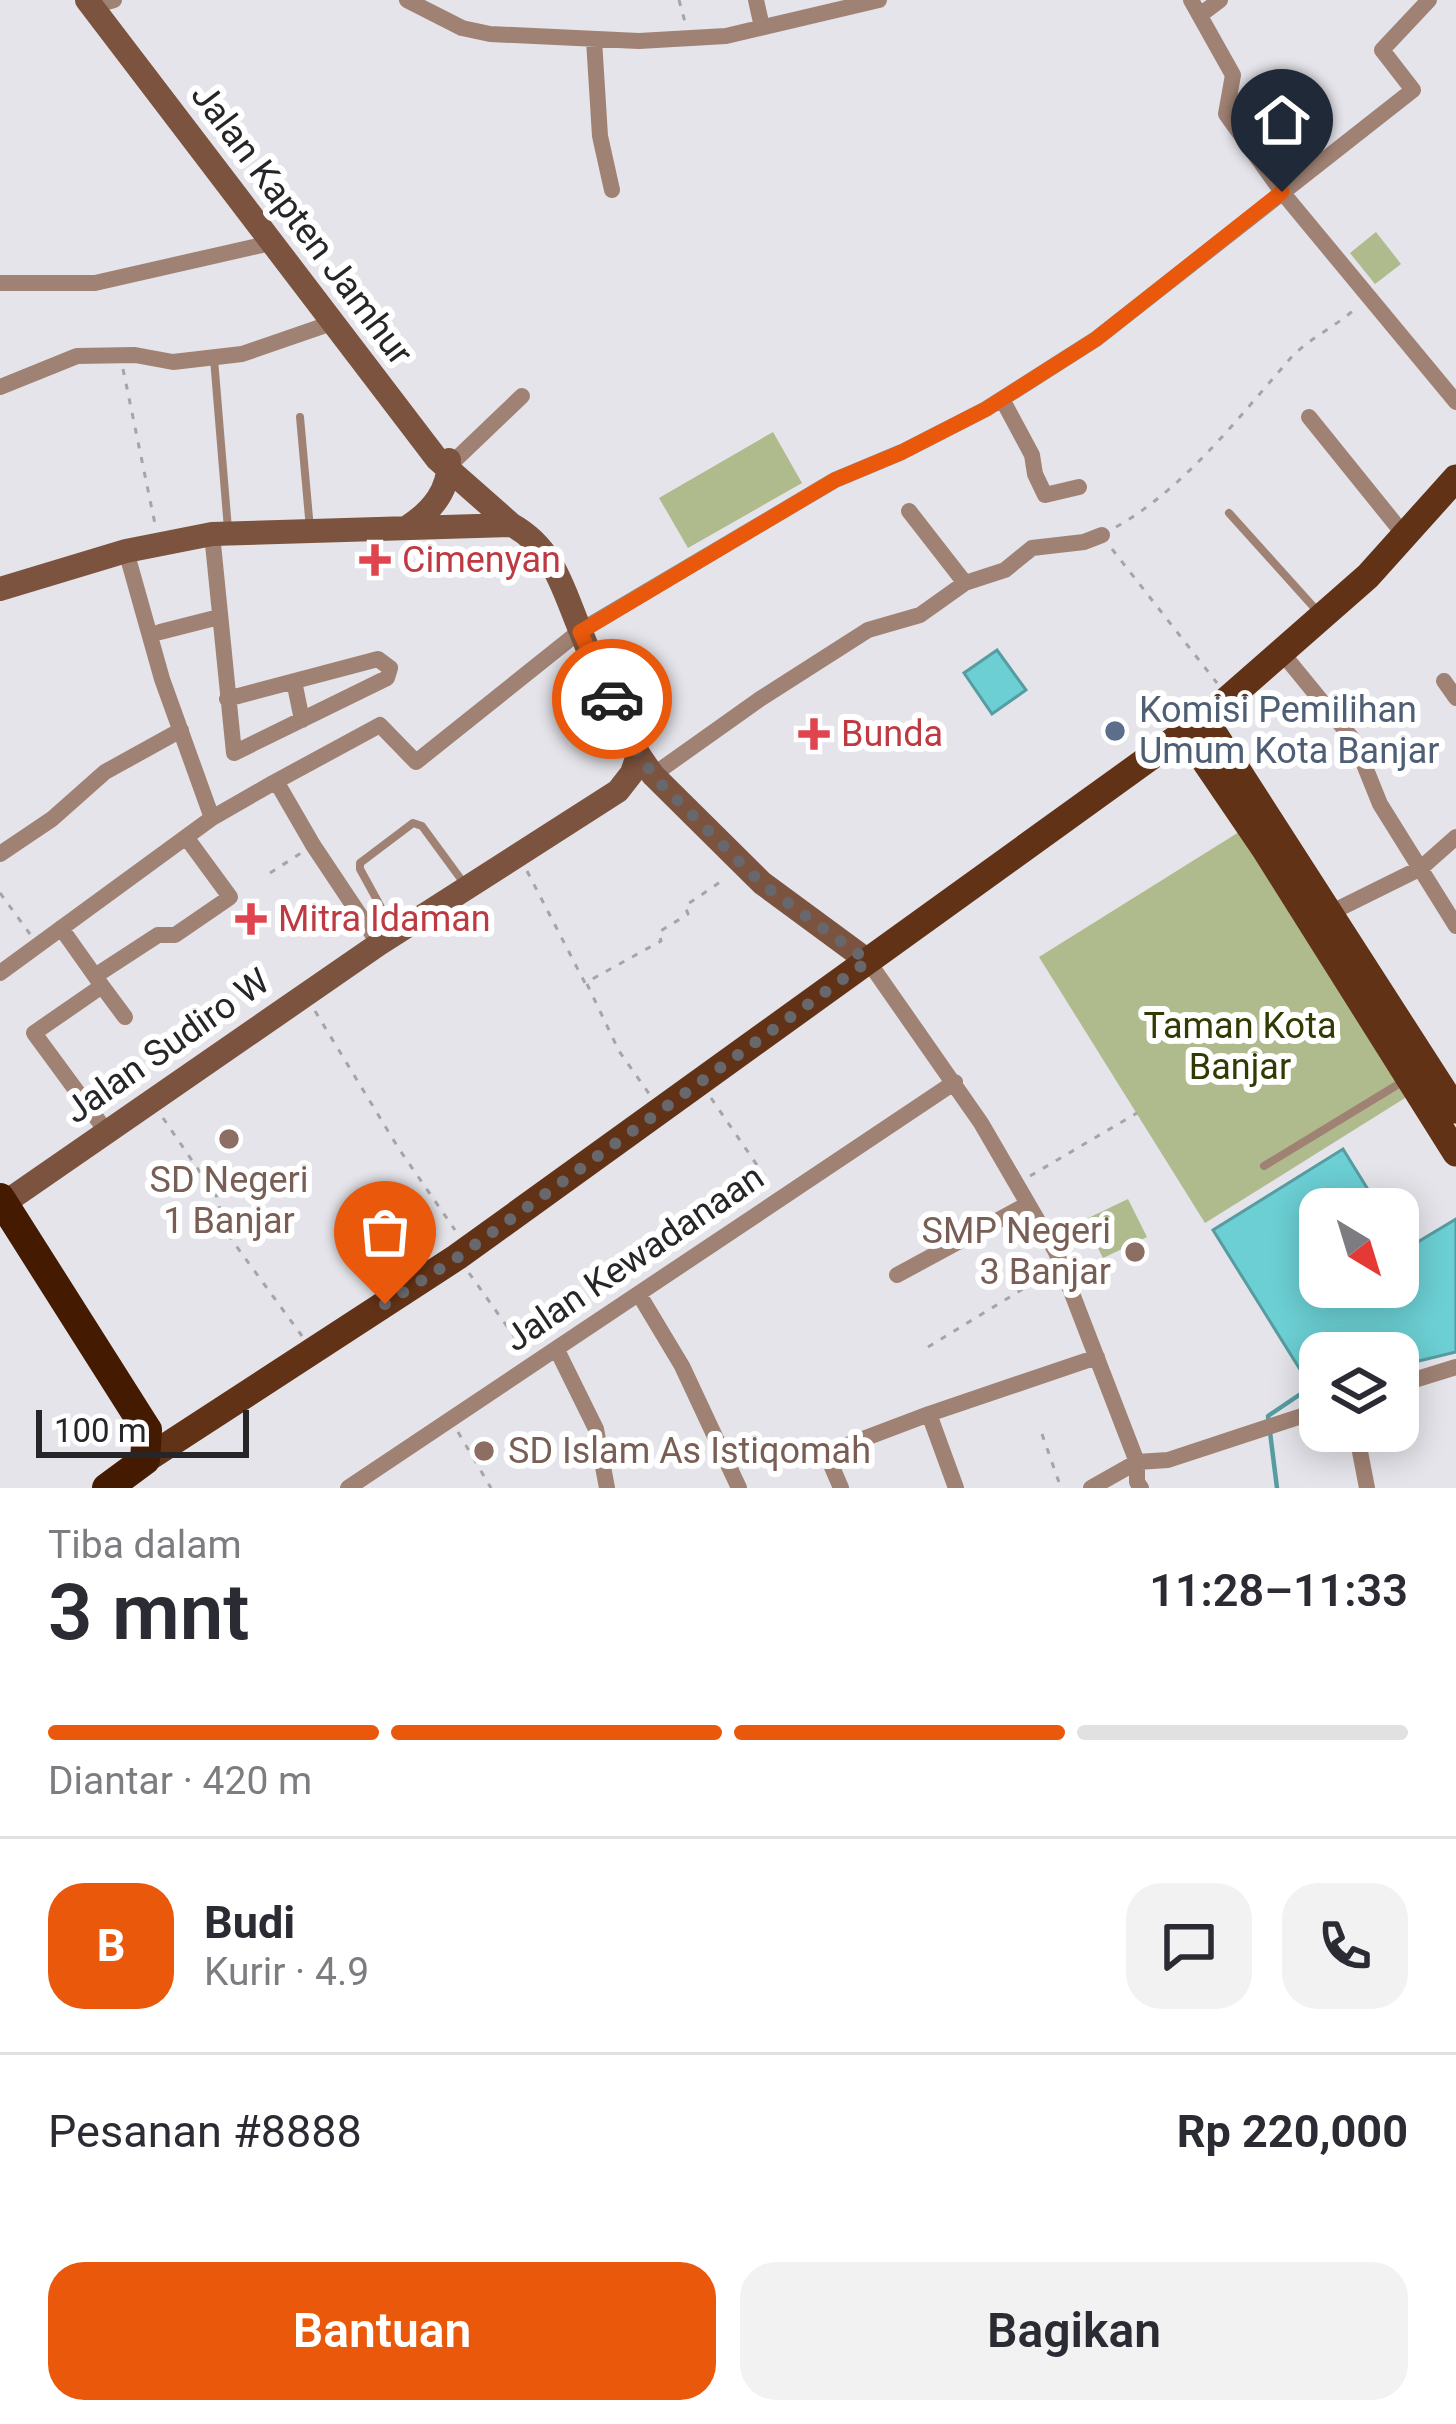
<!DOCTYPE html>
<html lang="id">
<meta charset="utf-8">
<style>
body{margin:0;font-family:Roboto,sans-serif;background:#f2f2f3;color:#2b2b33;height:100vh;display:flex;flex-direction:column;font-size:45px;white-space:nowrap}
*{box-sizing:border-box;margin:0}
p{font-size:39px;color:#7c7c81}
.icon{flex:none;width:66px;height:66px;fill:none;stroke:currentColor;stroke-width:2;stroke-linecap:round;stroke-linejoin:round}
.map{position:relative;height:1488px;overflow:hidden}
.sheet{display:flex;flex-direction:column;background:#fff;flex:1}
.sheet>*{flex:none}
.needle{width:78px;rotate:142deg}
.buttons{position:absolute;left:1299px;top:1188px;display:grid;gap:24px}
.buttons a{display:grid;place-items:center;width:120px;height:120px;border-radius:24px;background:#fff;box-shadow:0 6px 30px #0003;font-size:60px}
.scale{position:absolute;left:36px;bottom:30px;width:213px;box-sizing:border-box;padding-left:12px;border:6px solid #262528;border-top:0;font-size:33px;line-height:42px;white-space:nowrap;color:#262528;-webkit-text-stroke:9px #fff;paint-order:stroke}
.pin{position:absolute;display:grid;place-items:center;width:102px;height:102px;color:#fff;margin:-123px -51px;border-radius:50% 50% 50% 0;rotate:-45deg;box-shadow:0 0 12px #0007}
.pin .icon{rotate:45deg}
.courier{position:absolute;display:grid;place-items:center;width:120px;height:120px;margin:-60px;border:9px solid #ea580c;border-radius:50%;background:#fff;color:#222;box-shadow:0 3px 15px #0007}
.summary em{font-style:normal;font-weight:600}
.summary div{display:flex;flex-direction:column-reverse}
.summary{display:flex;align-items:center;justify-content:space-between;height:204px;padding:0 48px}
h1{font-size:78px;font-weight:600;line-height:90px}
.bar{display:grid;grid-template-columns:repeat(4,1fr);gap:18px 12px;align-content:center;height:144px;padding:0 48px}
.bar i{height:15px;border-radius:9px;background:#e1e1e2}
.bar .selected{background:#ea580c}
.bar p{grid-column:span 4}
.line{display:flex;align-items:center;gap:30px;padding:0 48px;border-top:3px solid #e1e1e2}
.line div{flex:1}
.round{display:grid;place-items:center;flex:none;width:126px;height:126px;border-radius:36px;background:#f2f2f3}
.primary-button{display:flex;gap:24px;margin-top:auto;padding:24px 48px}
.primary-button a{flex:1;height:138px;border-radius:36px;background:#ea580c;color:#fff;font-size:48px;font-weight:600;line-height:138px;text-align:center}
.primary-button a+a{background:#f2f2f3;color:#2b2b33}
.map>svg:first-child{display:block}
.green{fill:#afba8d}
.water{fill:#6bcfd3;stroke:#569ca0;stroke-width:3}
.lines{fill:none;stroke-linecap:round;stroke-linejoin:round}
.stream{stroke:#569ca0;stroke-width:4.5}
.path{stroke:#a4a4a9;stroke-width:3;stroke-dasharray:6 9;stroke-linecap:butt}
.lane{stroke:#a08274;stroke-width:8}
.street{stroke:#a08274;stroke-width:16}
.secondary{stroke:#7c533e;stroke-width:24}
.primary{stroke:#623216;stroke-width:27}
.highway{stroke:#441a00;stroke-width:30}
.done{stroke:#68686c;stroke-width:12;stroke-dasharray:0 21.6}
.route{stroke:#ea580c;stroke-width:15}
.health-dot{fill:#e0444e;stroke:#fff;stroke-width:4.5}
.service-dot{fill:#5c6f8a;stroke:#fff;stroke-width:4.5}
.education-dot{fill:#8d6e63;stroke:#fff;stroke-width:4.5}
.labels{text-anchor:middle;dominant-baseline:central;stroke-width:12;stroke-linejoin:round;paint-order:stroke}
.street-label{font-size:36px;fill:#262528;stroke:#fff}
.health-label{font-size:36px;fill:#be3a42;stroke:#fff;text-anchor:start}
.service-label{font-size:36px;fill:#4e5e75;stroke:#fff;text-anchor:start}
.park-label{font-size:36px;fill:#313a03;stroke:#fff}
.education-label{font-size:36px;fill:#785e54;stroke:#fff}
</style>
<div class="map">
<svg width="1456" height="1488" viewBox="0 0 1456 1488">
<rect width="100%" height="100%" fill="#e4e4ea"/>
<path class="green" d="M1376 232 1401 264 1375 284 1350 253Z
M773 432 802 483 688 548 659 498Z
M1247 827 1413 1093 1205 1223 1039 957Z
M1128 1199 1147 1237 1103 1258 1084 1220Z"/>
<path class="water" d="M997 650 1026 690 992 714 964 673Z
M1343 1149 1380 1209H1320V1287H1398V1238L1406 1249 1456 1219V1352L1398 1366V1353H1320V1385L1311 1387 1213 1230Z"/>
<g class="lines">
<path class="stream" d="M1277 1488 1268 1416 1311 1387"/>
<path class="path" d="M679 0 685 22
M123 369 155 524
M1116 527C1185 488 1237 419 1289 360 1306 340 1335 327 1355 309
M1112 549 1217 683
M527 871 585 983 661 941 659 932 688 914 685 906 726 878
M270 873 301 853
M0 893 30 934
M587 984 619 1051 650 1095
M315 1011 399 1149 455 1230
M711 1098 770 1184
M163 1118 217 1197 226 1232 302 1336
M1030 1176 1137 1113
M469 1273 526 1353
M928 1347 1049 1273
M458 1432 491 1488
M1042 1434 1061 1488"/>
<path class="lane" d="M214 359 228 529
M300 417 310 529
M1229 513 1319 613
M393 929 360 869V863L413 823 422 826 466 886
M1264 1166 1402 1082"/>
<path class="street" d="M407 0 462 28 490 34 639 41 726 36 879 0
M756 0 762 27
M1191 0 1233 75 1226 114 1282 192 1456 402
M107 2 114 0
M1200 15 1220 0
M594 40 600 136 612 190
M0 283H95L271 243
M0 387 77 356 135 355 173 362 242 354 332 323
M1002 399 1032 455 1035 474 1045 495 1079 487
M1309 417 1405 536
M453 462 522 396
M909 511 965 583
M212 534 234 753 387 678 390 668 378 659 227 699
M126 551 162 679 212 818
M160 632 219 617
M1283 654 1355 742 1380 804 1456 926
M294 681 302 720
M1444 681 1456 698
M653 775 760 699 868 630 920 615 965 583 1005 570 1032 548 1084 542 1102 535
M273 783 380 725 416 762 580 631 835 480 902 452 986 409 1096 339 1413 90 1382 50 1429 0
M186 837 230 897
M0 854 52 819 105 772 181 730
M1332 912 1421 868 1456 837
M61 928 95 976
M868 961 981 1123 1056 1252 1137 1462 1168 1460 1320 1410
M0 973 212 818 273 783 280 788 313 845 379 944
M102 986 125 1017
M106 1131 34 1033 102 986 95 976 158 935H175L229 898
M897 1275 1028 1204
M640 1296 682 1366 739 1488
M557 1350 596 1429 607 1488
M1398 1385 1456 1367
M1356 1431 1367 1488
M348 1488 955 1082
M841 1488 826 1453 929 1414
M956 1488 929 1414 1097 1357
M1091 1488 1137 1462V1482L1141 1488"/>
<path class="secondary" d="M87 0 437 459 513 526
M409 526C433 510 449 490 449 460
M0 589 126 551 212 534 512 525C555 549 563 590 581 632 600 680 622 734 653 775L762 883 868 961
M0 1206 379 944 618 791 632 773 638 755"/>
<path class="primary" d="M1204 718 1456 1110
M1185 732 1266 851 1456 1153
M145 1460 457 1257 1213 712 1368 576 1456 478"/>
<path class="highway" d="M0 1198 147 1430
M107 1488 145 1460 147 1430"/>
</g>
<g class="lines">
<path class="done" d="M385 1304 458 1257 868 961 762 884 662 785 638 755 612 699"/>
<path class="route" d="M612 699 580 632 835 480 902 452 986 409 1096 339 1282 192"/>
</g>
<g class="health-dot">
<path d="M369 542h12v12h12v12h-12v12h-12v-12h-12v-12h12z"/>
<path d="M808 716h12v12h12v12h-12v12h-12v-12h-12v-12h12z"/>
<path d="M245 901h12v12h12v12h-12v12h-12v-12h-12v-12h12z"/>
</g>
<circle class="service-dot" cx="1115" cy="731" r="12"/>
<g class="education-dot">
<circle cx="229" cy="1139" r="12"/>
<circle cx="1135" cy="1252" r="12"/>
<circle cx="484" cy="1451" r="12"/>
</g>
<g class="labels">
<g class="street-label">
<text transform="translate(302 224) rotate(53)">Jalan Kapten Jamhur</text>
<text transform="translate(167 1046) rotate(-35)">Jalan Sudiro W</text>
<text transform="translate(634 1258) rotate(-34)">Jalan Kewadanaan</text>
</g>
<g class="health-label">
<text x="402" y="560">Cimenyan</text>
<text x="841" y="734">Bunda</text>
<text x="278" y="919">Mitra Idaman</text>
</g>
<g class="service-label">
<text x="1139" y="710">Komisi Pemilihan<tspan x="1139" dy="41">Umum Kota Banjar</tspan></text>
</g>
<g class="park-label">
<text x="1240" y="1026">Taman Kota<tspan x="1240" dy="41">Banjar</tspan></text>
</g>
<g class="education-label">
<text x="229" y="1180">SD Negeri<tspan x="229" dy="41">1 Banjar</tspan></text>
<text x="1111" y="1231" text-anchor="end">SMP Negeri<tspan x="1111" dy="41">3 Banjar</tspan></text>
<text x="508" y="1451" text-anchor="start">SD Islam As Istiqomah</text>
</g>
</g>
</svg>
<div class="buttons">
<a><svg class="needle" viewBox="-14 -14 28 28"><path d="M0-13l5 13h-10z" fill="#e53935"/><path d="M0 13l5-13h-10z" fill="#7c7c81"/></svg></a>
<a><svg class="icon" aria-label="layers" viewBox="0 0 24 24"><path d="M12 4l9 5-9 5-9-5zM3 14l9 5 9-5"/></svg></a>
</div>
<div class="scale">100 m</div>
<div class="pin" style="left:385px;top:1304px;background:#ea580c"><svg class="icon" aria-label="bag" viewBox="0 0 24 24"><path d="M5 8h14l-1 12H6zM9 8a3 3 0 0 1 6 0"/></svg></div>
<div class="pin" style="left:1282px;top:192px;background:#1f2937"><svg class="icon" aria-label="home" viewBox="0 0 24 24"><path d="M3 11l9-7 9 7M6 9v11h12V9"/></svg></div>
<div class="courier" style="left:612px;top:699px"><svg class="icon" aria-label="car" viewBox="0 0 24 24"><path d="M5 17H2v-5l4-1 3-4h7l3 4 3 1v5h-3M9 17h6M6 11h13"/><circle cx="7" cy="17" r="2"/><circle cx="17" cy="17" r="2"/></svg></div>
</div>
<section class="sheet">
<div class="summary"><div><h1>3 mnt</h1><p>Tiba dalam</p></div><em>11:28–11:33</em></div>
<div class="bar"><i class="selected"></i><i class="selected"></i><i class="selected"></i><i></i><p>Diantar · 420 m</p></div>
<div class="line" style="height:216px"><b class="round" style="background:#ea580c;color:#fff">B</b><div><b>Budi</b><p>Kurir · 4.9</p></div><a class="round"><svg class="icon" aria-label="chat" viewBox="0 0 24 24"><path d="M4 5h16v11H9l-5 4z"/></svg></a><a class="round"><svg class="icon" aria-label="phone" viewBox="0 0 24 24"><path d="M5 4h4l2 5-3 2q2 4 5 5l2-3 5 2v4C11 20 4 13 5 4z"/></svg></a></div>
<div class="line" style="height:156px"><div>Pesanan #8888</div><b>Rp 220,000</b></div>
<div class="primary-button"><a>Bantuan</a><a>Bagikan</a></div>
</section>
